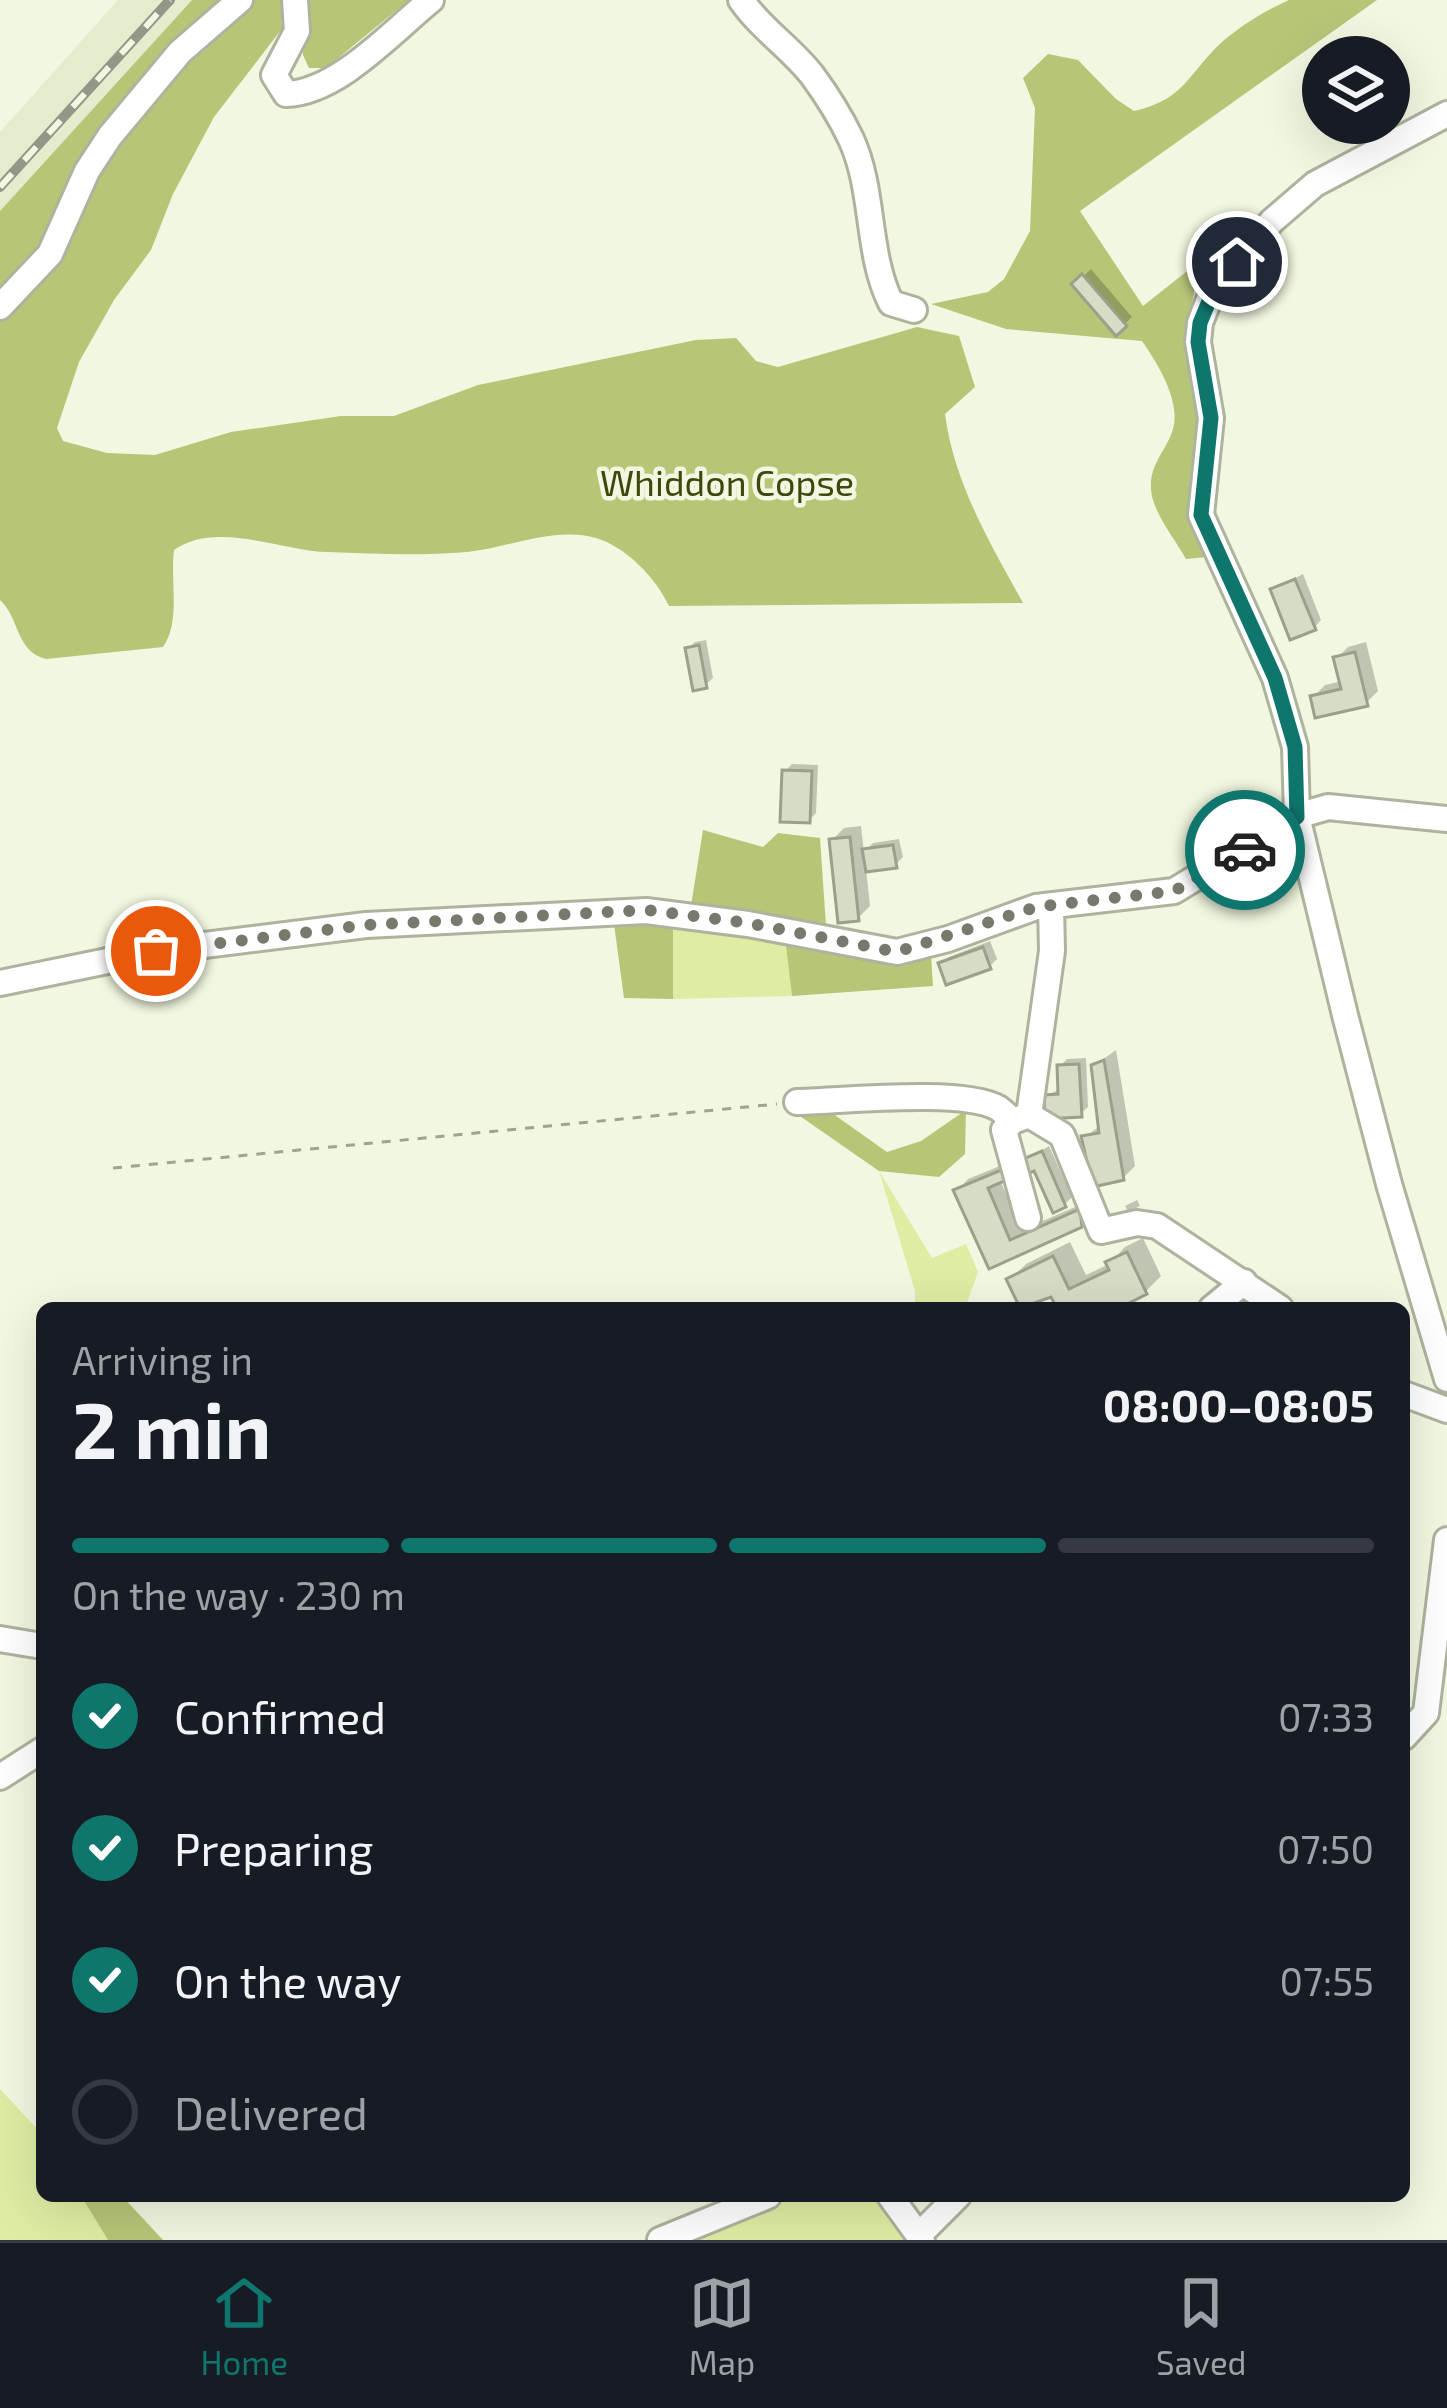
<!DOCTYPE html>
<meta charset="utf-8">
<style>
body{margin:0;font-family:"Exo 2",sans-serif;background:#242831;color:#f1f3f6;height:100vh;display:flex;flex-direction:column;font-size:45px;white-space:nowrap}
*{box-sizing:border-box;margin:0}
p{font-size:39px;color:#9ea1a6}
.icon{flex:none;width:66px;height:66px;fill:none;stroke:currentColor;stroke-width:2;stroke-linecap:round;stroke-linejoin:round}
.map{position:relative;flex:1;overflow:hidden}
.panel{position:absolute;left:36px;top:1302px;width:1374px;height:900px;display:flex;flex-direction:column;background:#171b24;border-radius:18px;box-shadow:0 12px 48px #0002}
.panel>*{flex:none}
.buttons{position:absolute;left:1302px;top:36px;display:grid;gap:24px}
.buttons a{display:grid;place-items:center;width:108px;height:108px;border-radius:50%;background:#171b24;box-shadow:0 12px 48px #0002;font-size:60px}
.pin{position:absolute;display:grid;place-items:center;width:102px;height:102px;color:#fff;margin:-51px;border:6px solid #fff;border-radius:50%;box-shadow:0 3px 12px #0007}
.courier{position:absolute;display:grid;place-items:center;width:120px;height:120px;margin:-60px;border:9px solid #0f766e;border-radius:50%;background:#fff;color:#222;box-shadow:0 3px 15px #0007}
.headline em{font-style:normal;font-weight:700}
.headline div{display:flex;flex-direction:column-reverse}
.headline{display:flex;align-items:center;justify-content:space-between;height:204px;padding:0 36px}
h1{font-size:78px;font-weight:700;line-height:90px}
.bar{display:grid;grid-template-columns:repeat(4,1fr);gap:18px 12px;align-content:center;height:144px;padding:0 36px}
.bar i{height:15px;border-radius:9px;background:#363941}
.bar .selected{background:#0f766e}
.bar p{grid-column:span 4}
ol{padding:0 36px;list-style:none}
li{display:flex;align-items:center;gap:36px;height:132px}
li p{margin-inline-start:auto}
li .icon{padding:12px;border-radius:50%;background:#0f766e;color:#fff;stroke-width:4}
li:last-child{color:#9ea1a6}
li i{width:66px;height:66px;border:6px solid #363941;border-radius:50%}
.menu{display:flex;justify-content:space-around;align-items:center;height:168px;border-top:3px solid #363941;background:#171b24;font-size:33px;color:#9ea1a6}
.menu a{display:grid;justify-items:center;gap:6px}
.menu .selected{color:#0f766e}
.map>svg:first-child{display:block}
.built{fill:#e5ecce}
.green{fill:#deeda3}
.forest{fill:#b6c677}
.shadow{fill:#0003}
.building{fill:#d7dcc6;stroke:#9ba08b;stroke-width:3}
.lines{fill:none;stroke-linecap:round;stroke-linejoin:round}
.minor-casing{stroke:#aeb39e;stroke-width:30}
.path{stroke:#9fa392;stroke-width:3;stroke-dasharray:9 9;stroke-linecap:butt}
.minor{stroke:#fff;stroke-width:24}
.rail-casing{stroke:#939787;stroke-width:10}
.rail{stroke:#f1f7e0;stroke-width:6;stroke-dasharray:18;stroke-linecap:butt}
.done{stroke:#76796b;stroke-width:12;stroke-dasharray:0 21.6}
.route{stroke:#0f766e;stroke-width:15}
.labels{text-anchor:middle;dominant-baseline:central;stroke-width:9;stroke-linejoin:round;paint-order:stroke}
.park-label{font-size:36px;fill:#3f470b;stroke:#f1f7e0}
</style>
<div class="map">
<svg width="1447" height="2240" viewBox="0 0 1447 2240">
<rect width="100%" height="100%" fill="#f1f7e0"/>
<path class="built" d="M118 0H192L0 211V132Z"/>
<path class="green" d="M673 921 785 938 792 996 673 999Z
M879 1171 932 1258 966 1244 978 1272 965 1308H915V1291Z
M0 2089 42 2134V2196H81L108 2240H0Z
M787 2196H875L906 2240H687Z"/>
<path class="forest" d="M192 0H409L326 68H309L303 55V20L281 30 214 117 173 194 151 250 114 300 79 362 57 428 63 441 107 453 155 455 231 432 341 416H394L478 385 696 340 736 338 756 361 778 367 917 327 959 336 975 387 945 414C954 483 990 543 1023 603L669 606C656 578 626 547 596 538 556 526 507 548 467 552 422 556 374 554 328 552 281 551 216 520 174 550 170 582 181 621 163 647L46 659C15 651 20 618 0 600V211Z
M1289 0H1377L1080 211 1143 306 1229 238 1195 286 1190 315 1203 430 1189 512 1207 557 1186 559C1176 541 1159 520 1153 500 1144 468 1166 453 1173 429 1181 400 1157 363 1142 341L1006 329 931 304 988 292 1004 279 1030 231 1035 108 1023 78 1048 54 1078 60 1116 99 1134 111C1185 100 1189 72 1223 41 1242 25 1266 10 1289 0Z
M703 830 763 847 778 833 820 838 826 926 691 906Z
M673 921V999L624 998 614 924Z
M785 938 931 955 933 986 792 996Z
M966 1110 965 1154 939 1177 879 1171 797 1114 829 1111 887 1152 921 1141Z
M81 2196H122L163 2240H108Z"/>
<path class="shadow" d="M1091 269 1132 317 1116 332 1075 284Z
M1303 574 1321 620 1314 628 1273 590Z
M706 640 713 678 705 685 688 649 695 642Z
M1366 642 1378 691 1366 703 1313 697 1325 685 1342 681 1337 658 1348 647Z
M792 764 818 765 816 813 809 820 785 771Z
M861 826 864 852 873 843 899 839 903 857 895 865 866 869 870 906 858 918 832 840 844 828Z
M990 941 997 959 990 966 942 964 949 957Z
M1116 1050 1135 1166 1123 1178 1085 1137 1101 1125 1094 1066Z
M1086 1058 1088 1107 1080 1114 1047 1096 1061 1088 1060 1066 1067 1059Z
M1049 1146 1072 1197 1065 1204 1036 1167 1025 1160Z
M1017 1159 1000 1180 1022 1230 1091 1200 1092 1213 1080 1225 991 1265 957 1191 968 1179Z
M1137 1200 1140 1206 1128 1212 1125 1206Z
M1143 1238 1161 1276 1145 1292 1112 1308H1060L1053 1293 1023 1307 1010 1280 1026 1264 1070 1242 1086 1275 1109 1264 1125 1247Z"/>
<path class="building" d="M1082 274 1127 326 1116 336 1071 284Z
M1295 579 1316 630 1290 640 1270 589Z
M699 645 707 688 693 691 685 648Z
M1355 652 1368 706 1315 718 1310 696 1341 689 1333 657Z
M782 770 812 771 810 823 780 822Z
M850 837 859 921 838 923 829 839Z
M893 845 897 868 866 872 862 849Z
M983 947 991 969 946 985 938 963Z
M1104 1060 1124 1180 1093 1187 1081 1136 1099 1133 1091 1065Z
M1079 1064 1082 1117 1045 1119 1044 1095 1058 1094 1057 1065Z
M1042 1151 1066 1207 1053 1213 1034 1171 1027 1174 1021 1160Z
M1006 1168 1009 1179 988 1188 1010 1240 1080 1209 1082 1227 989 1269 953 1190Z
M1127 1252 1147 1294 1119 1308H1057L1051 1297 1020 1308 1006 1279 1053 1256 1069 1289 1109 1270 1105 1262Z"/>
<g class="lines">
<defs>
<path id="minor" d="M295 0 297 31 274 75 286 94C337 93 392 32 431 0
M741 0C761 29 791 48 812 75 826 94 841 118 851 139 875 191 866 253 891 303L914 310
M1447 114 1315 184 1272 221 1213 289 1200 323 1198 342 1211 418 1201 515 1275 678 1295 747 1297 816 1345 1015 1389 1184 1447 1379
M0 307 50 254 87 171 110 136 180 52 240 0
M0 983 156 951 366 925 646 911 748 924 897 952 948 939 1036 907 1174 891 1297 816 1328 807 1447 819
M797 1102C841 1101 964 1088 998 1108 1000 1109 1012 1120 1013 1121
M1029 1115 1062 1135 1101 1231 1137 1223 1157 1226 1280 1308
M1028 1218 1004 1130 1013 1121 1029 1115 1052 951 1051 906
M1212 1308 1244 1282
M1404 1394 1447 1410
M0 1639 42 1646
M1404 1737 1426 1713 1447 1540
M0 1777 42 1750
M890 2196 922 2240
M919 2235 958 2196
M660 2240 768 2196"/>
</defs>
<use href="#minor" class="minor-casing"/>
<path class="path" d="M113 1168 777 1104"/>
<use href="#minor" class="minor"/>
<defs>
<path id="rail" d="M0 187 170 0"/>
</defs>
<use href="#rail" class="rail-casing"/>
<use href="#rail" class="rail"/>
</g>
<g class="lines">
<path class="done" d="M156 951 366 925 646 910 748 923 897 952 1036 907 1174 891 1245 850"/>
<path class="route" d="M1237 262 1214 289 1200 323 1198 342 1211 418 1201 515 1275 678 1295 747 1297 817 1245 850"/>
</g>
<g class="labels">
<g class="park-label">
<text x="727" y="481">Whiddon Copse</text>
</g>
</g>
</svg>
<div class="buttons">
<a><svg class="icon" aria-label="layers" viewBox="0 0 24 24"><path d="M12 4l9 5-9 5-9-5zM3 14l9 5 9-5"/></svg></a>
</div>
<div class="pin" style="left:156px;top:951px;background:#ea580c"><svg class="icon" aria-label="bag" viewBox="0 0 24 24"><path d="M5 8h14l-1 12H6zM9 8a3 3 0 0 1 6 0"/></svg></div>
<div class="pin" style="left:1237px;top:262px;background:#1f2937"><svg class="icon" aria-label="home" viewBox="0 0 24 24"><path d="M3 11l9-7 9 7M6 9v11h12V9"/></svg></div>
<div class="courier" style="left:1245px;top:850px"><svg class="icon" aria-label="car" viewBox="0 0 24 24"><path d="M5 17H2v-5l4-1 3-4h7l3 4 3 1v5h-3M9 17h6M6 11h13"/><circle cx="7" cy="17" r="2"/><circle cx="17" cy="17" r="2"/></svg></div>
<section class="panel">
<div class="headline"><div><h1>2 min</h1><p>Arriving in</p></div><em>08:00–08:05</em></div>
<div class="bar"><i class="selected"></i><i class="selected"></i><i class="selected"></i><i></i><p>On the way · 230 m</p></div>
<ol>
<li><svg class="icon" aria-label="check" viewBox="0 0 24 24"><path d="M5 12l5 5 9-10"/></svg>Confirmed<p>07:33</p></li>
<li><svg class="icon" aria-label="check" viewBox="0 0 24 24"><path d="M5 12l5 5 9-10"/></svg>Preparing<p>07:50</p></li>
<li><svg class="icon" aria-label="check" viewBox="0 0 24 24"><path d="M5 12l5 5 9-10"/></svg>On the way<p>07:55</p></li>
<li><i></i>Delivered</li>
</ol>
</section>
</div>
<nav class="menu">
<a class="selected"><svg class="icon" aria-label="home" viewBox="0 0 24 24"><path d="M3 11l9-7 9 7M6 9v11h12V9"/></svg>Home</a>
<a><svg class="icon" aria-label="map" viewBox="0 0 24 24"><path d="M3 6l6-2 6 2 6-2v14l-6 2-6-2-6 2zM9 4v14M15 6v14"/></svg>Map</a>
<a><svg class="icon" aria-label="saved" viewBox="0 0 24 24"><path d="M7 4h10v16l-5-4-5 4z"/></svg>Saved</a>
</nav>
